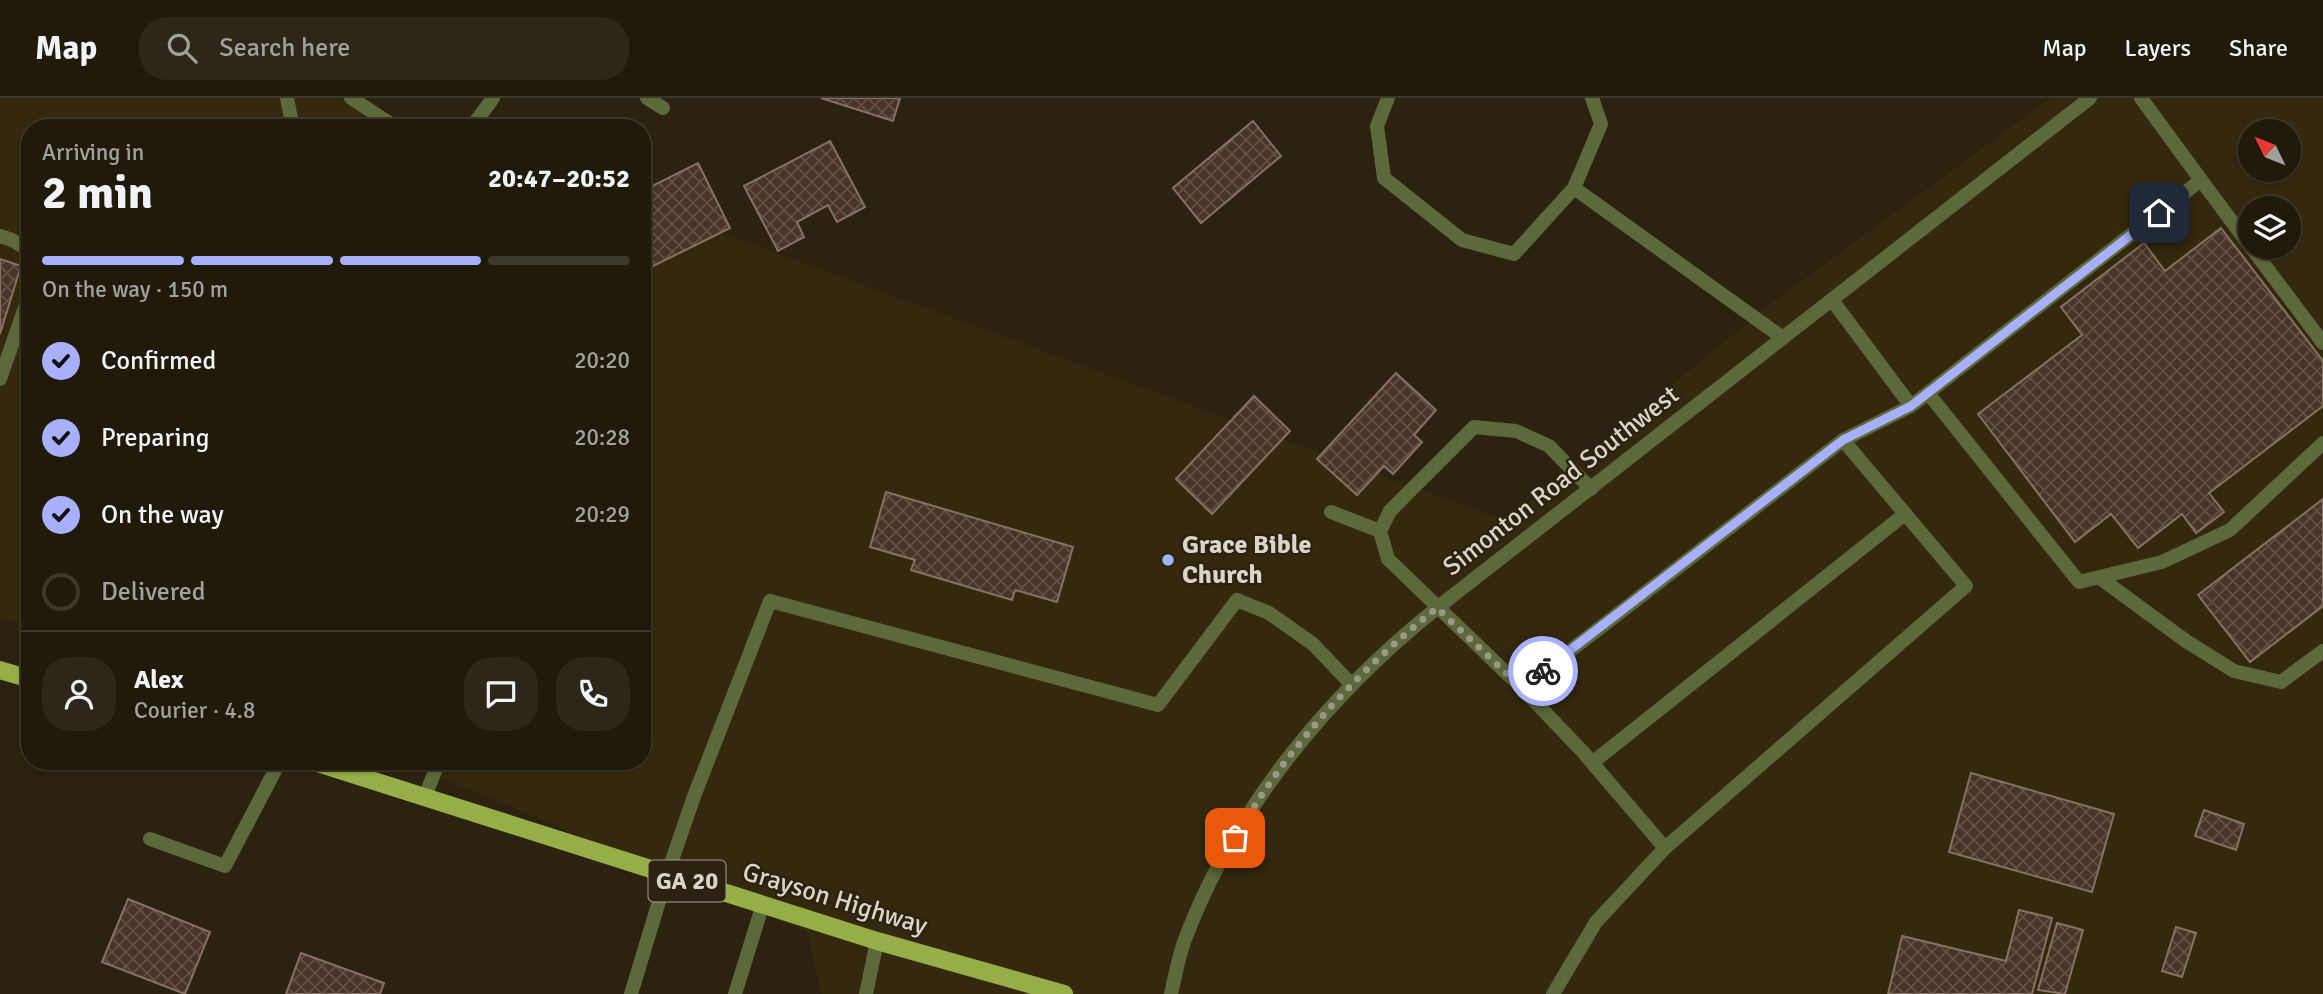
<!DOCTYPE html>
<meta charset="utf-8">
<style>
body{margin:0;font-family:Signika,sans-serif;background:#2d2719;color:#f1f3f6;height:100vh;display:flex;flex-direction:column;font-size:26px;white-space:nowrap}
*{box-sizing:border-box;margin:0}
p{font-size:23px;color:#a2a19d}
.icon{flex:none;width:38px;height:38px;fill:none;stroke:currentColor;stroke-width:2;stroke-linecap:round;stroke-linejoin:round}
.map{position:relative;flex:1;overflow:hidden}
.panel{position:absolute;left:21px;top:21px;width:630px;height:651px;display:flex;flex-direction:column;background:#201a0b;border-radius:28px;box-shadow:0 2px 5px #0004,0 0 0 2px #3d382c}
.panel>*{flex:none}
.needle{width:46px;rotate:313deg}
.buttons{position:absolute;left:2238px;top:21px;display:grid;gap:14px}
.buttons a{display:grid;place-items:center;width:63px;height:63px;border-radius:50%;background:#201a0b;box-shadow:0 2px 5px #0004,0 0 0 2px #3d382c;font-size:35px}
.pin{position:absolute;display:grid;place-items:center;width:60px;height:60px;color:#fff;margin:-30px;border-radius:14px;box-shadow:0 4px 10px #0006}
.courier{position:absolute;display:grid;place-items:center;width:70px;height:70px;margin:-35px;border:5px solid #a8b0fc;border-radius:50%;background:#fff;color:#222;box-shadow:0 2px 9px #0007}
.summary em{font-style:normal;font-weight:700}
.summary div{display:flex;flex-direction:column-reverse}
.summary{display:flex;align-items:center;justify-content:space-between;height:119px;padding:0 21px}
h1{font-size:46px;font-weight:700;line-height:52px}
.bar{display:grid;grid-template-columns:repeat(4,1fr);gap:10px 7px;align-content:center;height:84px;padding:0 21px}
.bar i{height:9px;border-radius:5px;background:#3d382c}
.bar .on{background:#a8b0fc}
.bar p{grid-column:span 4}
.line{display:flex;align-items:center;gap:18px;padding:0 21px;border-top:2px solid #3d382c}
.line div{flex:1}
.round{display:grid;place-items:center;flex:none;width:74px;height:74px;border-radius:28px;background:#2d2719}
ol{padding:0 21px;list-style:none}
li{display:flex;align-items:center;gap:21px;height:77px}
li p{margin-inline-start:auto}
li .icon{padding:7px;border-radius:50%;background:#a8b0fc;color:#111;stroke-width:4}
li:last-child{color:#a2a19d}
li i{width:38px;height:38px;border:4px solid #3d382c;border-radius:50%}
header{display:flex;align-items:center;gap:42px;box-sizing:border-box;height:98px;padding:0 35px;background:#201a0b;border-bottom:2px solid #3d382c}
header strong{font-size:33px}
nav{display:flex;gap:38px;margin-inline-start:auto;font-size:24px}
.search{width:490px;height:63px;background:#2d2719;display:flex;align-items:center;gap:18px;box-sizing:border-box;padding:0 24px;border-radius:28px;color:#a2a19d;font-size:26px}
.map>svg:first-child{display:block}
.built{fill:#34290e;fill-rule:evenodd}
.building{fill:url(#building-cross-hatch);stroke:#877163;stroke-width:2}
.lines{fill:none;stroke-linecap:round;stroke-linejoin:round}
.service{stroke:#5c693a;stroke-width:14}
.minor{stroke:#5c693a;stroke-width:14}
.tertiary{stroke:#5c693a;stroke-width:14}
.primary{stroke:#95ae47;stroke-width:18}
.done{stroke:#9d9788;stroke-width:7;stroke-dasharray:0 12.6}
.route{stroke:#a8b0fc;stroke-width:9}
.poi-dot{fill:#a8b0fc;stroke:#2b230f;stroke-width:2.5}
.labels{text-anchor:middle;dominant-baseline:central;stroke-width:5;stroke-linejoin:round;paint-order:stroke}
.shield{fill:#2b230f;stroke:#a6a091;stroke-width:2}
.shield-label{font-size:24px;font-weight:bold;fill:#dad5c9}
.street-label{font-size:26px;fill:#dad5c9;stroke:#2b230f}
.poi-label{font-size:26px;font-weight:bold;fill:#dad5c9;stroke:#2b230f;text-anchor:start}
</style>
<header>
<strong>Map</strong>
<div class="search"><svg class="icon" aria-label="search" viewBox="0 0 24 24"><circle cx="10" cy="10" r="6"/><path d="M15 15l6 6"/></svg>Search here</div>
<nav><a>Map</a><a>Layers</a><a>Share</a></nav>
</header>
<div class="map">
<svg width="2323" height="896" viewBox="0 0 2323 896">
<defs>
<pattern id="building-cross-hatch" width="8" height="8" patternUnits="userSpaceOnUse" patternTransform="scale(1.75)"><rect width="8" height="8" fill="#483528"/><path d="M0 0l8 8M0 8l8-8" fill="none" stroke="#625146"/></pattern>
</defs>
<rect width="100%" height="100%" fill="#2b230f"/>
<path class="built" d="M0 0H339L433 30H30V526L0 520Z
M2051 0H2323V896H822L807 834 403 663H642V106L1506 423 1773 204ZM2250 33H2289V72H2250ZM2250 110H2289V149H2250Z"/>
<path class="building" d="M821 0H900L893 23Z
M1253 23 1281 58 1201 125 1173 90Z
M830 43 865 109 837 124 828 107 797 124 804 139 778 153 744 88Z
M698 65 730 130 643 173 642 93Z
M2221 130 2323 263V308L2209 395 2224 414 2196 435 2182 416 2138 450 2111 416 2075 444 1978 316 2082 237 2061 209 2144 145 2165 173Z
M0 161 21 168 0 236Z
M1396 275 1436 312 1414 337 1422 344 1393 376 1384 368 1357 397 1317 361Z
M1254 298 1290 333 1212 416 1176 381Z
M886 394 1073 449 1057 504 1015 492 1012 502 911 472 915 462 870 449Z
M2323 401V508L2250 564 2198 497Z
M1971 675 2114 716 2092 794 1949 754Z
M2204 712 2244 726 2236 752 2195 738Z
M128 801 210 834 185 896 102 864Z
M2019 812 2052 820 2032 896H1888L1902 838 2006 863Z
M2057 825 2083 832 2065 896 2038 892Z
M2176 829 2196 835 2182 879 2162 873Z
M301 855 384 885 380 896H286Z"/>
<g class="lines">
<path class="service" d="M647 0 663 10
M1388 0 1377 28 1384 80 1462 142 1514 156 1574 90 1601 26 1592 0
M2201 82 2250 148
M1574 90 1783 240
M0 138 12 142 30 153
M2251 149 2323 245
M1832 202 1911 308 2201 82 2141 0
M0 281 30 195
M1928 295 2079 484 2162 464 2230 432 2323 345
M1591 391 1549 348 1516 333 1474 329 1390 413 1380 433 1388 461 1522 590 1843 342 1911 308
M1331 414 1380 433
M2100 480 2186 543 2234 573 2281 584 2323 553
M1522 590 1582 653 1665 750 1596 824 1553 896
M1592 665 1905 416
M424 701 439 663
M150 741 225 768 280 663
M1665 750 1966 488 1843 342
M631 896 667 777 693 701 770 503 1158 607 1237 502 1269 515 1313 546 1352 587
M735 896 763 806
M866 896 877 843"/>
<path class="minor" d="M287 0 293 30
M351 0 397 30
M471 30 493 0"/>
<path class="tertiary" d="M1171 896C1175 879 1178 861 1184 844 1233 712 1328 597 1437 510L2090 0"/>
<path class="primary" d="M0 572 30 581
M311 663 877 843 1064 896"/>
</g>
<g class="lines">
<path class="done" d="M1235 740C1285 652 1357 573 1437 510L1522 590 1543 573"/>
<path class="route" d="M1543 573 1843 342 1911 308 2159 115"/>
</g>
<circle class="poi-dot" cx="1168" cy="462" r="7"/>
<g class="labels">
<rect class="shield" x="648.5" y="762.5" width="77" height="41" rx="5"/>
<g class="shield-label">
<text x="687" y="783">GA 20</text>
</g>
<g class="street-label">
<text transform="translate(1561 383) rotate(-38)">Simonton Road Southwest</text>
<text transform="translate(835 801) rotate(17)">Grayson Highway</text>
</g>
<g class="poi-label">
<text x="1182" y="447">Grace Bible<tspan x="1182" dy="30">Church</tspan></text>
</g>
</g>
</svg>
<div class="buttons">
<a><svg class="needle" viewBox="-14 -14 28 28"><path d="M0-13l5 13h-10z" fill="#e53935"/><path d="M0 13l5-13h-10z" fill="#a2a19d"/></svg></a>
<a><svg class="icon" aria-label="layers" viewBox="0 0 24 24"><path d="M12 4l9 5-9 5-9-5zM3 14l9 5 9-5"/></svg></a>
</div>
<div class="pin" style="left:1235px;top:740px;background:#ea580c"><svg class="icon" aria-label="bag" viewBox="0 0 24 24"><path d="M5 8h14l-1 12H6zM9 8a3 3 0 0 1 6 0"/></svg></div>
<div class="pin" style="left:2159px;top:115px;background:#1f2937"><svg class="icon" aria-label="home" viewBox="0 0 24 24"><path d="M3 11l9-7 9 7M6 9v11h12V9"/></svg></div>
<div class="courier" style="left:1543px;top:573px"><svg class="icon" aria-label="bike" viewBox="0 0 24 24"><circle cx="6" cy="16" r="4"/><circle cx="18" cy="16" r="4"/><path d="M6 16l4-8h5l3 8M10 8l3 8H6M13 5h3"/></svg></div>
<section class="panel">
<div class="summary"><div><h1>2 min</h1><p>Arriving in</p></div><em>20:47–20:52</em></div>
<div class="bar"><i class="on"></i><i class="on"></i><i class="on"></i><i></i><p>On the way · 150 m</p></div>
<ol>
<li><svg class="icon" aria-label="check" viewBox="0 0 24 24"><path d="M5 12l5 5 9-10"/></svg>Confirmed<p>20:20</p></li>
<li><svg class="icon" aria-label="check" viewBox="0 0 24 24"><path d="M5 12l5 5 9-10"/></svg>Preparing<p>20:28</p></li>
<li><svg class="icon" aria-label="check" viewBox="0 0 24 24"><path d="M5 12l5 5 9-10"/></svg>On the way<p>20:29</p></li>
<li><i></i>Delivered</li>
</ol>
<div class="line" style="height:126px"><a class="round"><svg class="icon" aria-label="person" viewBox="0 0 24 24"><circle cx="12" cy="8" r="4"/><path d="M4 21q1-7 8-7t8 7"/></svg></a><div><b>Alex</b><p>Courier · 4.8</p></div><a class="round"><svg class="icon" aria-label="chat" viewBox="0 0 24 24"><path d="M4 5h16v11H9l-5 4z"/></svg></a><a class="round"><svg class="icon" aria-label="phone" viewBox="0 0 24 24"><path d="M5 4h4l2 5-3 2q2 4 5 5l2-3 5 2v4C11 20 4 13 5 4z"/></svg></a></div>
</section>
</div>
